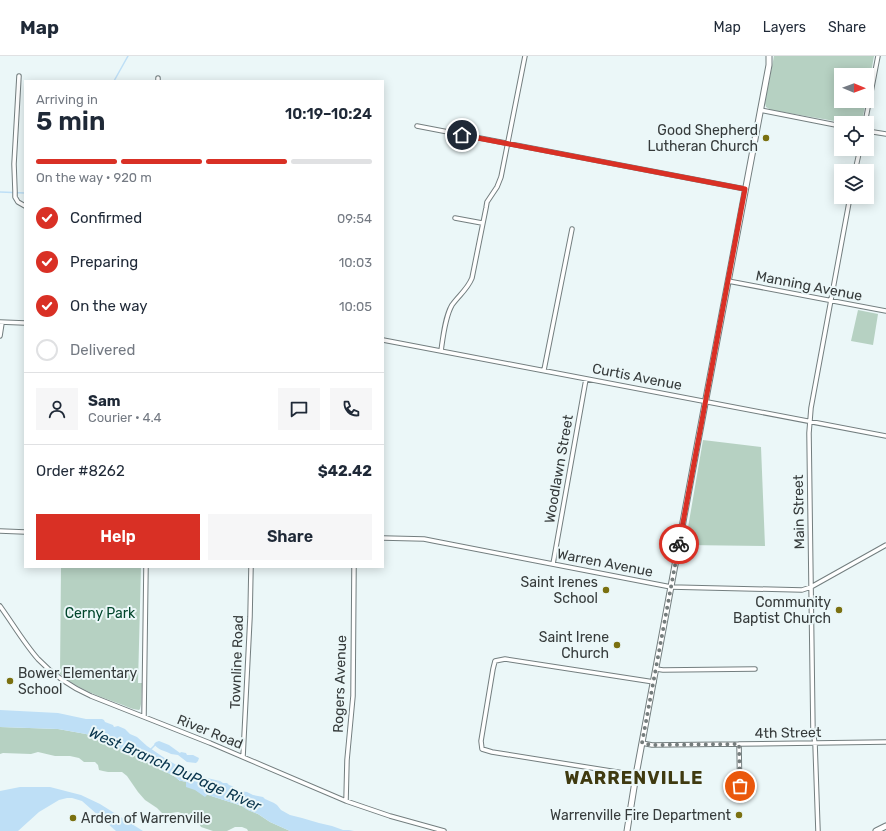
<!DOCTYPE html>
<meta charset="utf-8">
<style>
body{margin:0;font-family:Rubik,sans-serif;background:#f6f6f7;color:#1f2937;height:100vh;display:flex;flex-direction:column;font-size:15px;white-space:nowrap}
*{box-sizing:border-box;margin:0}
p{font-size:13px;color:#747a83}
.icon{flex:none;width:22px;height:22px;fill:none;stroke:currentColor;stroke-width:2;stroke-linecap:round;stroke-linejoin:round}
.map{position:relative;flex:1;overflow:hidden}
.drawer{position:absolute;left:24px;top:24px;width:360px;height:488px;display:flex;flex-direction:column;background:#fff;border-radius:0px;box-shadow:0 2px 10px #0003}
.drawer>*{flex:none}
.needle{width:26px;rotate:91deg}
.controls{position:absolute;left:834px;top:12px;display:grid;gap:8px}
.controls a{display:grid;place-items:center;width:40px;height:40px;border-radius:0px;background:#fff;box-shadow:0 2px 10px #0003;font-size:20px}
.pin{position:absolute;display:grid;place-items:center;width:34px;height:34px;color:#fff;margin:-17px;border:2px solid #fff;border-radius:50%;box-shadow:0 1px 4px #0007}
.courier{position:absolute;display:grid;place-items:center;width:40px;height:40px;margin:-20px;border:3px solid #d93025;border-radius:50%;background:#fff;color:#222;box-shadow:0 1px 5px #0007}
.summary em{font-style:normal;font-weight:600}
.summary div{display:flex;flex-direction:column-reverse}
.summary{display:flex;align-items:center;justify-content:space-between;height:68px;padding:0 12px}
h1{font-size:26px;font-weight:600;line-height:30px}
.bar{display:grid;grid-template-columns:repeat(4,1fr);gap:6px 4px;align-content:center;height:48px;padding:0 12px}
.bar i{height:5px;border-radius:3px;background:#e0e1e3}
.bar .current{background:#d93025}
.bar p{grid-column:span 4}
.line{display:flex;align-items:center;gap:10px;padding:0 12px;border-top:1px solid #e0e1e3}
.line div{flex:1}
.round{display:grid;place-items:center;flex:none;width:42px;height:42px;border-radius:0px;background:#f6f6f7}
ol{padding:0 12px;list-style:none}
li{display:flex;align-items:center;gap:12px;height:44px}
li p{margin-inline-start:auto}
li .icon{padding:4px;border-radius:50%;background:#d93025;color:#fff;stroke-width:4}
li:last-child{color:#747a83}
li i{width:22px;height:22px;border:2px solid #e0e1e3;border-radius:50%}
.button{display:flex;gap:8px;margin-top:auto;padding:8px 12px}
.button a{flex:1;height:46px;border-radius:0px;background:#d93025;color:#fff;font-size:16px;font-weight:600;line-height:46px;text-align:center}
.button a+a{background:#f6f6f7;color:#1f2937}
header{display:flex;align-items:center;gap:24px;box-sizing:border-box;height:56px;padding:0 20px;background:#fff;border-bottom:1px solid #e0e1e3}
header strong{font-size:19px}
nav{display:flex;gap:22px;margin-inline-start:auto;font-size:14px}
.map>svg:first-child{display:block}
.green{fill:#b6d1c2}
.water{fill:#bedff6}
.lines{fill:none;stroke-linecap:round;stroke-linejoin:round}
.stream{stroke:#bedff6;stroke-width:1.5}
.minor-casing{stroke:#737e7f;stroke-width:5.5}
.secondary-casing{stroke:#737e7f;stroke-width:7}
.minor{stroke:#fff;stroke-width:3.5}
.secondary{stroke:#fff;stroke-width:5}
.done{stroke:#757d7d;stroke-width:4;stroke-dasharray:0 7.2}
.route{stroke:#d93025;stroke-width:5}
.poi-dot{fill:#7a7010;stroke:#ebf7f8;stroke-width:1.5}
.labels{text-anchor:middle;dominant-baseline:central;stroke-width:4;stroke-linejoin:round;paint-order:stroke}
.poi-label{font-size:14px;fill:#363b3b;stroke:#ebf7f8;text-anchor:end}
.street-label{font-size:14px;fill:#363b3b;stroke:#ebf7f8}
.park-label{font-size:14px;fill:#00452b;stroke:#ebf7f8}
.water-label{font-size:15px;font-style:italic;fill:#07334b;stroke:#ebf7f8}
.district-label{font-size:18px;font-weight:bold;letter-spacing:1px;fill:#3f3a10;stroke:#ebf7f8}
</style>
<header>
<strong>Map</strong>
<nav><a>Map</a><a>Layers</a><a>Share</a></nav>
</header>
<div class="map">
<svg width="886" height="775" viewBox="0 0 886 775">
<rect width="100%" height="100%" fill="#ebf7f8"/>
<path class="green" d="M774 0H874L867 38V19H841V45H866L862 65 860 67H846L771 54 766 51 765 47Z
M858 254 878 258 873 289 851 285Z
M703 384 761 391 765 490 685 489Z
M61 511H141L138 627H142L141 648 140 653 139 654 133 653C108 643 81 636 60 618Z
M0 671 58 673 86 678 106 685 107 687 116 690 119 692 131 697 153 709 158 711 163 715 166 716 174 720 180 725H182L186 726 187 728 199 736 242 750 248 754 258 758 270 766 290 775H248L247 773 242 771H235L227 775H213L201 771 197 764 190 760 178 756 171 757 167 758 162 757 157 752 145 744 138 736 127 720 122 716H108L103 715 99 714 98 709 95 706H84L79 702 70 700H55L38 696 31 698 3 697 0 698Z"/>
<path class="water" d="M0 654 58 657 86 663H102L104 664 105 666 113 669 114 671 118 670 125 673 130 678 137 681 147 690 166 703 180 711 207 722 220 725 223 727H227L229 729 232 730 239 735 247 736 253 739 263 741 265 743 274 747 277 749 281 754 290 759 302 762 319 767 332 770 343 774H349L354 775H290L270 766 258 758 248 754 242 750 208 739H207L205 741 195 734 186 731V726L182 725H180L174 720 166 716 163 715 158 711 153 709 131 697 119 692 116 690 107 687 105 685 86 678 58 673 0 671Z
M159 685 169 689 180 697 181 696 186 697 187 699H193L199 702 198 705 196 707 187 706 178 699 171 698 169 697C163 694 158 694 154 688L156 686Z
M20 731H50L81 739 100 748 143 775H116L82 745 72 742H67L59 744 39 756 18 775H0V735Z"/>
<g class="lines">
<path class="stream" d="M114 25 128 0
M0 136 25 137
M151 693 155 689"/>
<defs>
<path id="minor" d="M19 20 14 108 15 135V141L18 146 25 150
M158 25V22
M760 54 841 70
M865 67 878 0
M417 70 745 133
M867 75 886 78
M855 115 860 93
M455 162 482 167
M728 225 886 255
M0 266 25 267
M0 280 2 267
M383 284 886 380
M441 295C443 281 445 261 452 249 459 239 467 234 472 222L486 152 487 146 497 131 501 121 525 0
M544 314 572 173
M0 475 25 476
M383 482 424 483 434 485 671 531 802 534 811 531 886 489
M553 508 586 323
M0 550C13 568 24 587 38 603 53 619 71 631 91 640L210 687 346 745 390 760 444 775
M656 613 663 614 755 613
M144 660 146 511
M642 687 652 689 739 688 886 686
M739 688 740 744
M243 701 250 561 251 511
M636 719 492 696 482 693 481 685 493 613 495 605 505 603 654 626
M346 745 347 704 353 640 354 511
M818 775 815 687 813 676 809 377 811 352 850 141"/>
<path id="secondary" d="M627 775 636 719 698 385 769 9V0
M876 775 886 770"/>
</defs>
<use href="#minor" class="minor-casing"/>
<use href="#secondary" class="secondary-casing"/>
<use href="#minor" class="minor"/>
<use href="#secondary" class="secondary"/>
</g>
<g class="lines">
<path class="done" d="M679 488 642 687 652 689 739 688 740 730"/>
<path class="route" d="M462 79 745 133 679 488"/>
</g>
<g class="poi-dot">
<circle cx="766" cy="82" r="4"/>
<circle cx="606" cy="534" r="4"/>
<circle cx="839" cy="554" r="4"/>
<circle cx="617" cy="589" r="4"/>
<circle cx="10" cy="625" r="4"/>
<circle cx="739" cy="759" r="4"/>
<circle cx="73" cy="762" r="4"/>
</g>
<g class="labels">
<g class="poi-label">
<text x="758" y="74">Good Shepherd<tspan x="758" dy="16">Lutheran Church</tspan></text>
<text x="598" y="526">Saint Irenes<tspan x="598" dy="16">School</tspan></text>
<text x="831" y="546">Community<tspan x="831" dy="16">Baptist Church</tspan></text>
<text x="609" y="581">Saint Irene<tspan x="609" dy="16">Church</tspan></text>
<text x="18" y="617" text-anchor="start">Bower Elementary<tspan x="18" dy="16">School</tspan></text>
<text x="731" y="759">Warrenville Fire Department</text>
<text x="81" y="762" text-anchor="start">Arden of Warrenville</text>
</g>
<g class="street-label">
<text transform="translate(809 230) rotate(11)">Manning Avenue</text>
<text transform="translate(637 321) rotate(11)">Curtis Avenue</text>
<text transform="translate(559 413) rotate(-80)">Woodlawn Street</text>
<text transform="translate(799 456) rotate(-91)">Main Street</text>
<text transform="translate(605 507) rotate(11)">Warren Avenue</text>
<text transform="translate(237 606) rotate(-88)">Townline Road</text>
<text transform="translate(340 628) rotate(-88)">Rogers Avenue</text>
<text transform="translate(210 676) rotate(22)">River Road</text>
<text transform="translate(788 677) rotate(-1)">4th Street</text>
</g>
<g class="park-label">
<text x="100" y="557">Cerny Park</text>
</g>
<g class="water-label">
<text transform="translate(175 713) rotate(24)">West Branch DuPage River</text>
</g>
<g class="district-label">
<text x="634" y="722">WARRENVILLE</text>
</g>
</g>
</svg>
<div class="controls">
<a><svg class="needle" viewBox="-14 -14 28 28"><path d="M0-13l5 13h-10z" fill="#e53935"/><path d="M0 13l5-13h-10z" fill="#747a83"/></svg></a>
<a><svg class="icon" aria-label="locate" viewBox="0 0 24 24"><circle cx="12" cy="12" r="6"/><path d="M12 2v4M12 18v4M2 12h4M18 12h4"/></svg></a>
<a><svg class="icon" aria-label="layers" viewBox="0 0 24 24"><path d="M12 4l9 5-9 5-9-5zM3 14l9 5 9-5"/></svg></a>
</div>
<div class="pin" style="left:740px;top:730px;background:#ea580c"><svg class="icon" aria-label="bag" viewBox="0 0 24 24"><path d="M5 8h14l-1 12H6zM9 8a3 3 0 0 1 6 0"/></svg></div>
<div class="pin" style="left:462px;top:79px;background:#1f2937"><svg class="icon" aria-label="home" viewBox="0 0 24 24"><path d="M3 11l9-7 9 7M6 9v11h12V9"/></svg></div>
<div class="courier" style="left:679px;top:488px"><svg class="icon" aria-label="bike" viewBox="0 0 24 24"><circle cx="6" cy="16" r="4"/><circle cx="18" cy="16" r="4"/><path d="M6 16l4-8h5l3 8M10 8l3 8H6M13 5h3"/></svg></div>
<section class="drawer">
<div class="summary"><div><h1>5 min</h1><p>Arriving in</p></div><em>10:19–10:24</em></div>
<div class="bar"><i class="current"></i><i class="current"></i><i class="current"></i><i></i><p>On the way · 920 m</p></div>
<ol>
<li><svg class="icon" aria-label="check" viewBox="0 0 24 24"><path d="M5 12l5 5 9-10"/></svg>Confirmed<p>09:54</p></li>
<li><svg class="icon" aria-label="check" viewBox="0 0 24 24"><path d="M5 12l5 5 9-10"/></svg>Preparing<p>10:03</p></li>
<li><svg class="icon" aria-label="check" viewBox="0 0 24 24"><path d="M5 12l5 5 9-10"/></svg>On the way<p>10:05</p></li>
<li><i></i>Delivered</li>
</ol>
<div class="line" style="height:72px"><a class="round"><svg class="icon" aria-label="person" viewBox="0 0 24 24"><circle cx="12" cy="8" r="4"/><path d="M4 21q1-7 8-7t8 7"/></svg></a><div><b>Sam</b><p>Courier · 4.4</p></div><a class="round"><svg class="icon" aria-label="chat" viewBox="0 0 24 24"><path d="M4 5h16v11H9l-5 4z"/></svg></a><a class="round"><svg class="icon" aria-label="phone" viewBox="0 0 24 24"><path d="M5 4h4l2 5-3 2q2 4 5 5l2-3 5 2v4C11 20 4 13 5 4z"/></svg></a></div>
<div class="line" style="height:52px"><div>Order #8262</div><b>$42.42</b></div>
<div class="button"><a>Help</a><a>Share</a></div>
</section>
</div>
